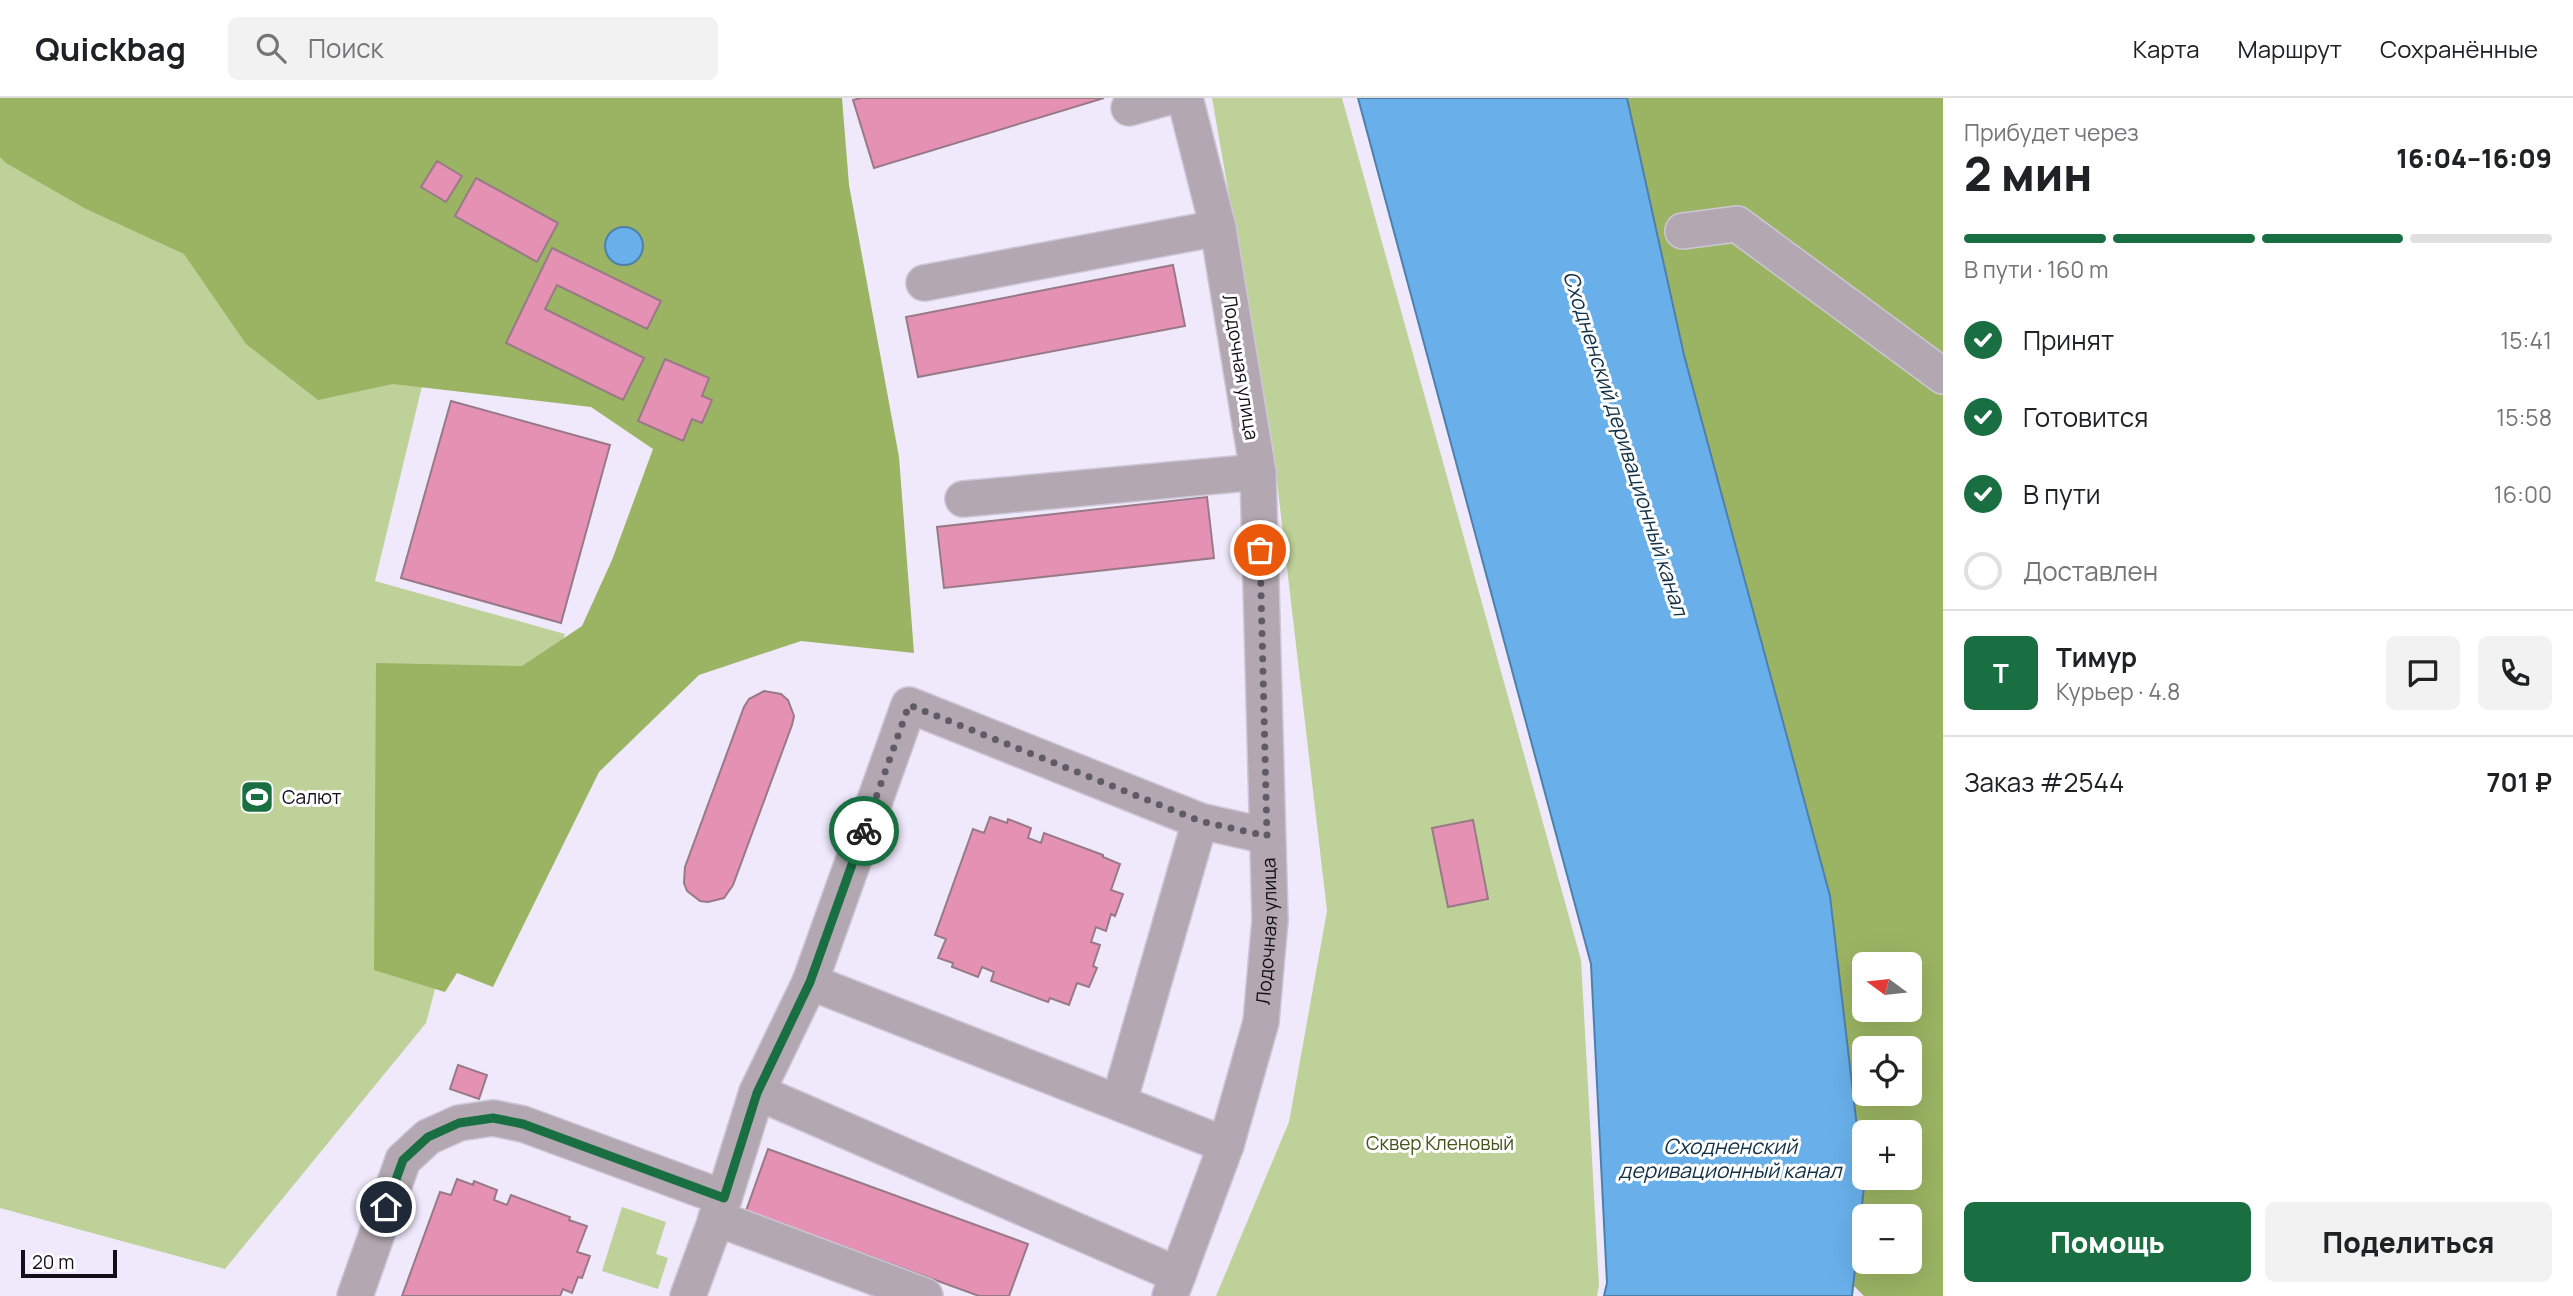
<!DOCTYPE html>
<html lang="ru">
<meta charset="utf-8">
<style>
body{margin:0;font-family:Manrope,sans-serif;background:#f2f2f2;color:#202124;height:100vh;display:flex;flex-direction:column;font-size:26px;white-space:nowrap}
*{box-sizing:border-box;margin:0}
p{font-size:23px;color:#757577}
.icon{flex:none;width:38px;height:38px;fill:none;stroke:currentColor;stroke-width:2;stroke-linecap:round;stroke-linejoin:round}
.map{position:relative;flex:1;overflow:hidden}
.side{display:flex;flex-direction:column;background:#fff;width:630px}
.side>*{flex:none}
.needle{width:46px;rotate:285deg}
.buttons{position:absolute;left:1852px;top:854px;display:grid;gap:14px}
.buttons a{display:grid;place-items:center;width:70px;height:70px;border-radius:10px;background:#fff;box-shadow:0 7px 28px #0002;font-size:35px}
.scale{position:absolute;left:21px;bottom:18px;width:96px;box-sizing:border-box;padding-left:7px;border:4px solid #120e18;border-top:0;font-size:19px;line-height:24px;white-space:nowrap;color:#120e18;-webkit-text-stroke:5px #fff;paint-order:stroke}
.pin{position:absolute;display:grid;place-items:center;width:60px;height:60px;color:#fff;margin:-30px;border:4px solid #fff;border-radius:50%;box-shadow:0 2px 7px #0007}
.courier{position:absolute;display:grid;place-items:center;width:70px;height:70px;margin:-35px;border:5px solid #196f42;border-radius:50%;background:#fff;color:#222;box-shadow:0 2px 9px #0007}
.headline em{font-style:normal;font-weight:800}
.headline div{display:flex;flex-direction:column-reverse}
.headline{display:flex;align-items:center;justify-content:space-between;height:119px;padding:0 21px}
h1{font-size:46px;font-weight:800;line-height:52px}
.bar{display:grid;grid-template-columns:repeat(4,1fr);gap:10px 7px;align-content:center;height:84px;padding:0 21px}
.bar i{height:9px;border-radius:5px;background:#e0e0e0}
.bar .active{background:#196f42}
.bar p{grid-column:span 4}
.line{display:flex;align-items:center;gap:18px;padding:0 21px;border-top:2px solid #e0e0e0}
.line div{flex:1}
.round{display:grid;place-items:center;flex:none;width:74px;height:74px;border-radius:10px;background:#f2f2f2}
ol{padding:0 21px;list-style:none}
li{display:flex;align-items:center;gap:21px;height:77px}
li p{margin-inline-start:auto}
li .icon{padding:7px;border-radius:50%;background:#196f42;color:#fff;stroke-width:4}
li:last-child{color:#757577}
li i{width:38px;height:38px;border:4px solid #e0e0e0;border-radius:50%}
.button{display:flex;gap:14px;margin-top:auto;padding:14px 21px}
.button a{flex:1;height:80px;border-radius:10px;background:#196f42;color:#fff;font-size:28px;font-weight:800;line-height:80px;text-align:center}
.button a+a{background:#f2f2f2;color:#202124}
header{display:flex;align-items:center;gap:42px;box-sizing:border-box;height:98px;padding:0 35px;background:#fff;border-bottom:2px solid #e0e0e0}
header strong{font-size:33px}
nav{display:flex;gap:38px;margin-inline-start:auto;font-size:24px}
.search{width:490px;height:63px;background:#f2f2f2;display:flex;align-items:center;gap:18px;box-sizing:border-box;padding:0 24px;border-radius:10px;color:#757577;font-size:26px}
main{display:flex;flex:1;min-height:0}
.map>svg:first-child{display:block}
.green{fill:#bed198}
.forest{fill:#9bb463;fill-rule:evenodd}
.water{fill:#69b0ea;stroke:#4f7fab;stroke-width:2}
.building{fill:#e591b4;stroke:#987a86;stroke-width:2}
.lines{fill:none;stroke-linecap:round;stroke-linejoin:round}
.minor-casing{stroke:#ccc6d7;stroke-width:38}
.minor{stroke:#b3a8b1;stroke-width:35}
.done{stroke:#5f5b67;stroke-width:7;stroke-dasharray:0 12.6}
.route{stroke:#196f42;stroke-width:9}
.labels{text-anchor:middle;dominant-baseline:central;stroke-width:6;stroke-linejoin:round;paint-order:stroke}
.street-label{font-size:19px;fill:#120e18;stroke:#fff}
.poi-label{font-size:19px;fill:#120e18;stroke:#fff;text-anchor:start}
.park-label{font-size:19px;fill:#45551a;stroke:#fff}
.water-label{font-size:21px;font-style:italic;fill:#113047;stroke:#fff}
</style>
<header>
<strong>Quickbag</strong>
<div class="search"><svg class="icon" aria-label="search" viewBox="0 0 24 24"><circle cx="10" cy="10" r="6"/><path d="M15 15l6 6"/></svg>Поиск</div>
<nav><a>Карта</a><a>Маршрут</a><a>Сохранённые</a></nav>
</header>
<main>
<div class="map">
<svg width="1943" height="1198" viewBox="0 0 1943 1198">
<rect width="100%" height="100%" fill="#efe9fb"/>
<path class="green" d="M0 0 431 251 375 483 565 536 462 868 443 861 426 925 225 1171 0 1110Z
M1212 0H1342L1581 862 1599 1187 1597 1198H1216L1289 1024 1327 813 1273 349Z
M622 1109 666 1124 656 1156 668 1160 658 1191 602 1173Z"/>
<path class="forest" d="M0 0H842L849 87 899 359 914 555 801 543 699 577 599 674 493 889 457 875 445 894 374 872 376 565 522 568 582 528 612 462 653 351 591 309 393 286 318 302 246 246 184 156 86 111 6 65 0 59Z
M1627 0H1943V1198H1864L1853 1187 1864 1089 1830 798 1684 257ZM1864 866H1909V912H1864ZM1864 950H1909V996H1864ZM1864 1034H1909V1080H1864ZM1864 1118H1909V1164H1864Z"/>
<path class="water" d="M1358 0H1627L1684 257 1830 798 1864 1089 1852 1198H1604L1607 1185 1591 866Z
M605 148a19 19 0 1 1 38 0a19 19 0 1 1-38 0Z"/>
<path class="building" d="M861 0H1104L874 70 853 2Z
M437 63 462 78 446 104 421 89Z
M476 80 558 125 537 164 455 118Z
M552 150 661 203 647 231 557 187 545 211 644 260 623 302 506 245Z
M1173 167 1185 228 918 279 906 219Z
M665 261 709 280 702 298 712 302 702 325 692 321 683 343 638 323Z
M451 303 610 347 561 525 401 480Z
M1207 399 1214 460 944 490 937 429Z
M764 593 781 596 788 602 794 618 792 627 733 787 724 800 708 804 700 803 687 793 684 785 685 769 744 609 749 601Z
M990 719 1007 725 1008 721 1031 730 1028 740 1041 745 1044 735 1103 757V759L1120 766 1111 792 1123 796 1115 818 1111 816 1106 833 1096 829 1091 844 1100 847 1093 868 1097 870 1089 889 1077 885 1069 907 1050 900 1048 904 991 883 994 874 982 869 978 879 952 869 953 865 938 860 946 841 935 837 973 731 984 735Z
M1473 722 1488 801 1448 809 1432 730Z
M458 967 487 977 479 1001 450 991Z
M768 1051 1028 1146 1009 1198H979L746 1113Z
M457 1081 473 1087 474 1083 497 1092 494 1102 507 1107 511 1097 570 1119 569 1122 587 1128 577 1154 590 1158 582 1180 578 1179 572 1195 563 1191 560 1198H402L440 1094 451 1097Z"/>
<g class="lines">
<defs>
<g id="minor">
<path d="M1129 10 1165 0"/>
<path d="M1683 133 1737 126 1943 278"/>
<path d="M924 185 1218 130"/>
<path d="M963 401 1258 374"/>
<path d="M810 884 1226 1047"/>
<path d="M757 994 1178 1177"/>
<path d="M1119 1004 1200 723"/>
<path d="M716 1120 925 1198"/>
<path d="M355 1198 403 1062 428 1039 459 1025 493 1020 523 1026 724 1100"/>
<path d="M688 1198 724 1100 757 994 810 884 909 607 1200 723 1267 738"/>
<path id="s1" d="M1170 1198 1226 1047 1261 924 1270 822 1258 374 1218 130 1185 0"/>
</g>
</defs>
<use href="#minor" class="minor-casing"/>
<use href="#minor" class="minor"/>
</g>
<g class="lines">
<path class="done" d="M864 733 909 607 1200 723 1267 738 1260 452"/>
<path class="route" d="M386 1109 403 1062 428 1039 459 1025 493 1020 523 1026 724 1100 757 995 810 884 864 733"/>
</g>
<defs>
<symbol id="stadium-square" viewBox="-11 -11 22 22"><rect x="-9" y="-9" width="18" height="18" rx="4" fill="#196f42" stroke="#fff"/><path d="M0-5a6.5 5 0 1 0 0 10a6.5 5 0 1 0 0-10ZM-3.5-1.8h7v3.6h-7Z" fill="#fff"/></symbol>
</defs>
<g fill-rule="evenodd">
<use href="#stadium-square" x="238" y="680" width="38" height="38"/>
</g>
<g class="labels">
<g class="street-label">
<text transform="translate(1241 269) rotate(81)">Лодочная улица</text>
<text stroke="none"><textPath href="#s1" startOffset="380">Лодочная улица</textPath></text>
</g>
<g class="poi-label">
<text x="282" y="699">Салют</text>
</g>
<g class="park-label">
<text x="1440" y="1045">Сквер Кленовый</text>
</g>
<g class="water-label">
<text transform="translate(1626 345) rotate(72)">Сходненский деривационный канал</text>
<text x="1730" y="1048">Сходненский<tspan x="1730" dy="24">деривационный канал</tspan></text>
</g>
</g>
</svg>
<div class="buttons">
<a><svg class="needle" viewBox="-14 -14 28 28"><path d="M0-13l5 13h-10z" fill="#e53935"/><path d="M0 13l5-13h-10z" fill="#757577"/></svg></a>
<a><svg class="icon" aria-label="locate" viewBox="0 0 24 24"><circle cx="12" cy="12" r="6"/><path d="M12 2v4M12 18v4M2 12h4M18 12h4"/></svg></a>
<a>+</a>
<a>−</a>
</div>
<div class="scale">20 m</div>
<div class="pin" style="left:1260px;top:452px;background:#ea580c"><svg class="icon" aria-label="bag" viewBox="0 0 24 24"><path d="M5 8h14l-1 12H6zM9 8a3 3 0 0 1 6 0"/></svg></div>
<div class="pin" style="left:386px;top:1109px;background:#1f2937"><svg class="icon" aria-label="home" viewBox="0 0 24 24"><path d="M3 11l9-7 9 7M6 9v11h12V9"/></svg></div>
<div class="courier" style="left:864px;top:733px"><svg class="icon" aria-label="bike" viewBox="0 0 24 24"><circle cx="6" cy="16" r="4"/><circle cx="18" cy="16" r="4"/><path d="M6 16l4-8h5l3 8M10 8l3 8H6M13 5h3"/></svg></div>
</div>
<section class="side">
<div class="headline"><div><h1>2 мин</h1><p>Прибудет через</p></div><em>16:04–16:09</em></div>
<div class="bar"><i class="active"></i><i class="active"></i><i class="active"></i><i></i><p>В пути · 160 m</p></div>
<ol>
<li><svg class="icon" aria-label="check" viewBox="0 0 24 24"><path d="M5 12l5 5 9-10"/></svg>Принят<p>15:41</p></li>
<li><svg class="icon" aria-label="check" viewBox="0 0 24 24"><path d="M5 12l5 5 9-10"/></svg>Готовится<p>15:58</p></li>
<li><svg class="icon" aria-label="check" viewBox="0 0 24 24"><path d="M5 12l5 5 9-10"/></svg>В пути<p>16:00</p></li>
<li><i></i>Доставлен</li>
</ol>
<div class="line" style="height:126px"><b class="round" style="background:#196f42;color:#fff">Т</b><div><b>Тимур</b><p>Курьер · 4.8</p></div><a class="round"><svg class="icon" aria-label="chat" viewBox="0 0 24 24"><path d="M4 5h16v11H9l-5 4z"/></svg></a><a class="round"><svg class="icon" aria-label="phone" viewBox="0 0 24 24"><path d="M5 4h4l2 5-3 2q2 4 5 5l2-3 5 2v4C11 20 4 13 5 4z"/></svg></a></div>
<div class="line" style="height:91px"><div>Заказ #2544</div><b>701 ₽</b></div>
<div class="button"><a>Помощь</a><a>Поделиться</a></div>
</section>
</main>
